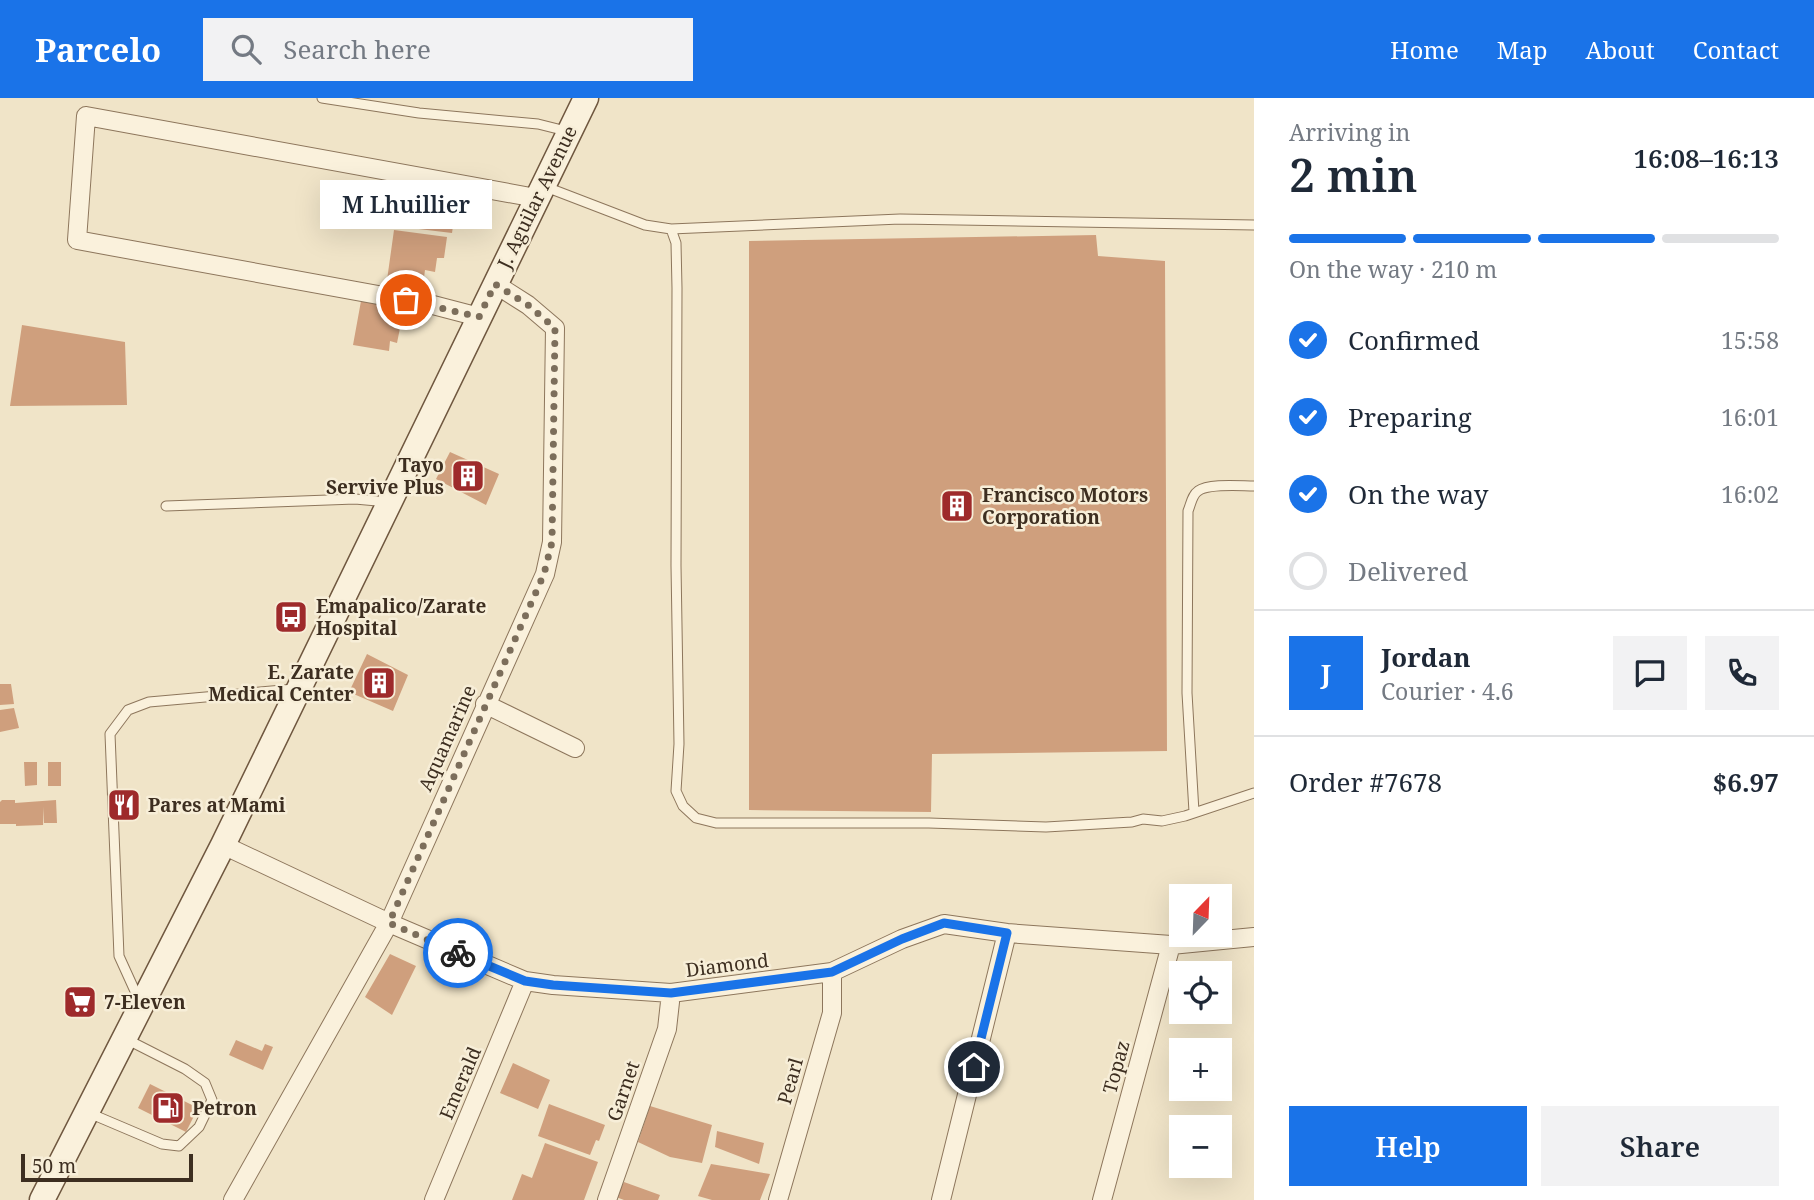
<!DOCTYPE html>
<meta charset="utf-8">
<style>
body{margin:0;font-family:"Noto Serif",serif;background:#f2f2f3;color:#1f2937;height:100vh;display:flex;flex-direction:column;font-size:26px;white-space:nowrap}
*{box-sizing:border-box;margin:0}
p{font-size:23px;color:#747a83}
.icon{flex:none;width:38px;height:38px;fill:none;stroke:currentColor;stroke-width:2;stroke-linecap:round;stroke-linejoin:round}
.map{position:relative;flex:1;overflow:hidden}
.drawer{display:flex;flex-direction:column;background:#fff;width:560px}
.drawer>*{flex:none}
.needle{width:46px;rotate:23deg}
.controls{position:absolute;left:1169px;top:786px;display:grid;gap:14px}
.controls a{display:grid;place-items:center;width:63px;height:63px;border-radius:0px;background:#fff;box-shadow:0 7px 28px #0002;font-size:35px}
.scale{position:absolute;left:21px;bottom:18px;width:172px;box-sizing:border-box;padding-left:7px;border:4px solid #3d2e20;border-top:0;font-size:19px;line-height:24px;white-space:nowrap;color:#3d2e20;-webkit-text-stroke:5px #f7eed8;paint-order:stroke}
.pin{position:absolute;display:grid;place-items:center;width:60px;height:60px;color:#fff;margin:-30px;border:4px solid #fff;border-radius:50%;box-shadow:0 2px 7px #0007}
.courier{position:absolute;display:grid;place-items:center;width:70px;height:70px;margin:-35px;border:5px solid #1a73e8;border-radius:50%;background:#fff;color:#222;box-shadow:0 2px 9px #0007}
.bubble{position:absolute;height:49px;border-radius:0px;background:#fff;box-shadow:0 7px 28px #0002;font-size:23px;font-weight:600;line-height:49px;text-align:center}
.overview em{font-style:normal;font-weight:600}
.overview div{display:flex;flex-direction:column-reverse}
.overview{display:flex;align-items:center;justify-content:space-between;height:119px;padding:0 35px}
h1{font-size:46px;font-weight:600;line-height:52px}
.bar{display:grid;grid-template-columns:repeat(4,1fr);gap:10px 7px;align-content:center;height:84px;padding:0 35px}
.bar i{height:9px;border-radius:5px;background:#e0e1e3}
.bar .selected{background:#1a73e8}
.bar p{grid-column:span 4}
.line{display:flex;align-items:center;gap:18px;padding:0 35px;border-top:2px solid #e0e1e3}
.line div{flex:1}
.round{display:grid;place-items:center;flex:none;width:74px;height:74px;border-radius:0px;background:#f2f2f3}
ol{padding:0 35px;list-style:none}
li{display:flex;align-items:center;gap:21px;height:77px}
li p{margin-inline-start:auto}
li .icon{padding:7px;border-radius:50%;background:#1a73e8;color:#fff;stroke-width:4}
li:last-child{color:#747a83}
li i{width:38px;height:38px;border:4px solid #e0e1e3;border-radius:50%}
.cta{display:flex;gap:14px;margin-top:auto;padding:14px 35px}
.cta a{flex:1;height:80px;border-radius:0px;background:#1a73e8;color:#fff;font-size:28px;font-weight:600;line-height:80px;text-align:center}
.cta a+a{background:#f2f2f3;color:#1f2937}
header{display:flex;align-items:center;gap:42px;box-sizing:border-box;height:98px;padding:0 35px;background:#1a73e8;color:#fff}
header strong{font-size:33px}
nav{display:flex;gap:38px;margin-inline-start:auto;font-size:24px}
.search{width:490px;height:63px;background:#f2f2f3;display:flex;align-items:center;gap:18px;box-sizing:border-box;padding:0 24px;border-radius:0px;color:#747a83;font-size:26px}
main{display:flex;flex:1;min-height:0}
.map>svg:first-child{display:block}
.building{fill:#cf9f7d}
.lines{fill:none;stroke-linecap:round;stroke-linejoin:round}
.lane-casing{stroke:#8d765c;stroke-width:11}
.street-casing{stroke:#8d765c;stroke-width:20}
.secondary-casing{stroke:#6f573f;stroke-width:27}
.lane{stroke:#faf1dc;stroke-width:9}
.street{stroke:#faf1dc;stroke-width:18}
.secondary{stroke:#faf1dc;stroke-width:24}
.done{stroke:#7c6e5b;stroke-width:7;stroke-dasharray:0 12.6}
.route{stroke:#1a73e8;stroke-width:9}
.labels{text-anchor:middle;dominant-baseline:central;stroke-width:5;stroke-linejoin:round;paint-order:stroke}
.street-label{font-size:19px;fill:#3d2e20;stroke:#f7eed8}
.poi-label{font-size:19px;font-weight:bold;fill:#3d2e20;stroke:#f7eed8;text-anchor:start}
</style>
<header>
<strong>Parcelo</strong>
<div class="search"><svg class="icon" aria-label="search" viewBox="0 0 24 24"><circle cx="10" cy="10" r="6"/><path d="M15 15l6 6"/></svg>Search here</div>
<nav><a>Home</a><a>Map</a><a>About</a><a>Contact</a></nav>
</header>
<main>
<div class="map">
<svg width="1254" height="1102" viewBox="0 0 1254 1102">
<rect width="100%" height="100%" fill="#f0e4c8"/>
<path class="building" d="M407 89 468 97 465 122 454 121 452 135 402 129Z
M394 132 447 139 444 160H437L435 174 425 172 423 187 387 182Z
M1096 137 1098 158 1165 163 1167 653 932 656 931 714 749 712V143Z
M361 203 411 211 407 231 400 230 397 245 390 243 389 253 353 247Z
M22 227 125 244 127 307 10 308Z
M450 354 499 376 486 407 436 381Z
M367 556 408 577 393 613 349 594Z
M0 586H11L14 606 0 607Z
M14 610 19 630 0 634V612Z
M24 664H37V687L25 688Z
M48 664H61V688H48Z
M2 702H15V705L56 702 57 725H44V709L43 727 16 728V726H0V704Z
M390 856 416 868 392 917 365 899Z
M236 942 262 953 265 946 273 949 263 972 229 957Z
M513 965 550 982 538 1011 500 995Z
M150 986 198 1010 186 1034 138 1010Z
M549 1006 605 1027 599 1043 596 1042 590 1057 538 1038Z
M650 1008 712 1027 702 1065 670 1059 638 1044Z
M717 1033 764 1045 759 1066 715 1049Z
M545 1045 598 1064 584 1102H512L522 1076 532 1080Z
M711 1066 770 1076 760 1102H712L698 1098Z
M624 1084 660 1097 658 1102H624L616 1099Z"/>
<g class="lines">
<defs>
<path id="lane" d="M322 0 419 15 538 26 566 33
M546 89 645 127 671 131 900 121 1254 127
M671 131 676 145 677 190 676 468 679 646 676 693 683 708 696 720 716 725H929L1046 729 1132 724 1143 721 1162 723 1185 718 1254 695
M166 408 355 401 388 404
M1194 714 1187 595 1188 413C1191 406 1192 397 1198 393 1209 385 1240 388 1254 388
M139 902 119 858 110 636 128 612 149 604 294 591
M89 1015 162 1046 179 1048 199 1029 212 1002 205 985 185 971 126 941"/>
<path id="street" d="M479 219 433 207 77 142 86 18 536 100
M485 606 575 650
M223 747 389 825 525 883 553 887 671 895 832 874 902 841 944 826 1007 835 1171 847 1254 839
M233 1102 389 825 545 476 552 444 555 230 528 207 495 186
M434 1102 525 883
M607 1102 667 931 671 895
M778 1102 832 915V874
M941 1102 1007 835
M1102 1102 1171 847"/>
<path id="secondary" d="M42 1102 223 747 586 0"/>
</defs>
<use href="#lane" class="lane-casing"/>
<use href="#street" class="street-casing"/>
<use href="#secondary" class="secondary-casing"/>
<use href="#lane" class="lane"/>
<use href="#street" class="street"/>
<use href="#secondary" class="secondary"/>
</g>
<g class="lines">
<path class="done" d="M406 202 479 219 495 186 528 207 555 230 552 444 544 476 389 825 458 855"/>
<path class="route" d="M458 855 525 883 553 887 671 895 832 874 902 841 944 825 1007 835 974 969"/>
</g>
<defs>
<symbol id="building-square" viewBox="-11 -11 22 22"><rect x="-9" y="-9" width="18" height="18" rx="4" fill="#9e2a2b" stroke="#f7eed8"/><path d="M-4-6H4V6H1V3H-1V6H-4ZM-2.5-4.3h1.7v1.8h-1.7ZM.8-4.3h1.7v1.8H.8ZM-2.5-1h1.7V.8h-1.7ZM.8-1h1.7V.8H.8Z" fill="#fff"/></symbol>
<symbol id="bus-square" viewBox="-11 -11 22 22"><rect x="-9" y="-9" width="18" height="18" rx="4" fill="#9e2a2b" stroke="#f7eed8"/><path d="M-5-6H5V4H4V6H2V4H-2V6H-4V4H-5ZM-3.5-4V0h7V-4ZM-3.5 1.2v1.5H-2V1.2ZM2 1.2v1.5H3.5V1.2Z" fill="#fff"/></symbol>
<symbol id="restaurant-square" viewBox="-11 -11 22 22"><rect x="-9" y="-9" width="18" height="18" rx="4" fill="#9e2a2b" stroke="#f7eed8"/><path d="M-5-6h1v4h1v-4h1v4h1v-4h1v5L-1.5 .5V6h-2V.5L-5-1ZM5-6V6H3V1.5H1.5Q1.5-4 5-6Z" fill="#fff"/></symbol>
<symbol id="supermarket-square" viewBox="-11 -11 22 22"><rect x="-9" y="-9" width="18" height="18" rx="4" fill="#9e2a2b" stroke="#f7eed8"/><path d="M-6-5.5h2.5l.6 2H6L4.5 2H-2.5L-4.4-4H-6ZM-1.5 3.2a1.3 1.3 0 1 0 .1 0ZM3 3.2a1.3 1.3 0 1 0 .1 0Z" fill="#fff"/></symbol>
<symbol id="fuel-square" viewBox="-11 -11 22 22"><rect x="-9" y="-9" width="18" height="18" rx="4" fill="#9e2a2b" stroke="#f7eed8"/><path d="M-5.5-6h7V0h2V4h1.3V-2.5L3-4.5l.8-.8L6-3V5H2.5V1h-1V6h-7ZM-4.2-4.7v3.2H.2V-4.7Z" fill="#fff"/></symbol>
</defs>
<g fill-rule="evenodd">
<use href="#building-square" x="449" y="359" width="38" height="38"/>
<use href="#building-square" x="938" y="389" width="38" height="38"/>
<use href="#bus-square" x="272" y="500" width="38" height="38"/>
<use href="#building-square" x="360" y="566" width="38" height="38"/>
<use href="#restaurant-square" x="105" y="688" width="38" height="38"/>
<use href="#supermarket-square" x="61" y="885" width="38" height="38"/>
<use href="#fuel-square" x="149" y="991" width="38" height="38"/>
</g>
<g class="labels">
<g class="street-label">
<text transform="translate(537 99) rotate(-64)">J. Aguilar Avenue</text>
<text transform="translate(447 640) rotate(-66)">Aquamarine</text>
<text transform="translate(727 867) rotate(-7)">Diamond</text>
<text transform="translate(1116 969) rotate(-75)">Topaz</text>
<text transform="translate(790 983) rotate(-74)">Pearl</text>
<text transform="translate(460 985) rotate(-67)">Emerald</text>
<text transform="translate(623 993) rotate(-71)">Garnet</text>
</g>
<g class="poi-label">
<text x="444" y="367" text-anchor="end">Tayo<tspan x="444" dy="22">Servive Plus</tspan></text>
<text x="982" y="397">Francisco Motors<tspan x="982" dy="22">Corporation</tspan></text>
<text x="316" y="508">Emapalico/Zarate<tspan x="316" dy="22">Hospital</tspan></text>
<text x="354" y="574" text-anchor="end">E. Zarate<tspan x="354" dy="22">Medical Center</tspan></text>
<text x="148" y="707">Pares at Mami</text>
<text x="104" y="904">7-Eleven</text>
<text x="192" y="1010">Petron</text>
</g>
</g>
</svg>
<div class="controls">
<a><svg class="needle" viewBox="-14 -14 28 28"><path d="M0-13l5 13h-10z" fill="#e53935"/><path d="M0 13l5-13h-10z" fill="#747a83"/></svg></a>
<a><svg class="icon" aria-label="locate" viewBox="0 0 24 24"><circle cx="12" cy="12" r="6"/><path d="M12 2v4M12 18v4M2 12h4M18 12h4"/></svg></a>
<a>+</a>
<a>−</a>
</div>
<div class="scale">50 m</div>
<div class="pin" style="left:406px;top:202px;background:#ea580c"><svg class="icon" aria-label="bag" viewBox="0 0 24 24"><path d="M5 8h14l-1 12H6zM9 8a3 3 0 0 1 6 0"/></svg></div>
<div class="pin" style="left:974px;top:969px;background:#1f2937"><svg class="icon" aria-label="home" viewBox="0 0 24 24"><path d="M3 11l9-7 9 7M6 9v11h12V9"/></svg></div>
<div class="courier" style="left:458px;top:855px"><svg class="icon" aria-label="bike" viewBox="0 0 24 24"><circle cx="6" cy="16" r="4"/><circle cx="18" cy="16" r="4"/><path d="M6 16l4-8h5l3 8M10 8l3 8H6M13 5h3"/></svg></div>
<div class="bubble" style="left:320px;top:82px;width:172px">M Lhuillier</div>
</div>
<section class="drawer">
<div class="overview"><div><h1>2 min</h1><p>Arriving in</p></div><em>16:08–16:13</em></div>
<div class="bar"><i class="selected"></i><i class="selected"></i><i class="selected"></i><i></i><p>On the way · 210 m</p></div>
<ol>
<li><svg class="icon" aria-label="check" viewBox="0 0 24 24"><path d="M5 12l5 5 9-10"/></svg>Confirmed<p>15:58</p></li>
<li><svg class="icon" aria-label="check" viewBox="0 0 24 24"><path d="M5 12l5 5 9-10"/></svg>Preparing<p>16:01</p></li>
<li><svg class="icon" aria-label="check" viewBox="0 0 24 24"><path d="M5 12l5 5 9-10"/></svg>On the way<p>16:02</p></li>
<li><i></i>Delivered</li>
</ol>
<div class="line" style="height:126px"><b class="round" style="background:#1a73e8;color:#fff">J</b><div><b>Jordan</b><p>Courier · 4.6</p></div><a class="round"><svg class="icon" aria-label="chat" viewBox="0 0 24 24"><path d="M4 5h16v11H9l-5 4z"/></svg></a><a class="round"><svg class="icon" aria-label="phone" viewBox="0 0 24 24"><path d="M5 4h4l2 5-3 2q2 4 5 5l2-3 5 2v4C11 20 4 13 5 4z"/></svg></a></div>
<div class="line" style="height:91px"><div>Order #7678</div><b>$6.97</b></div>
<div class="cta"><a>Help</a><a>Share</a></div>
</section>
</main>
